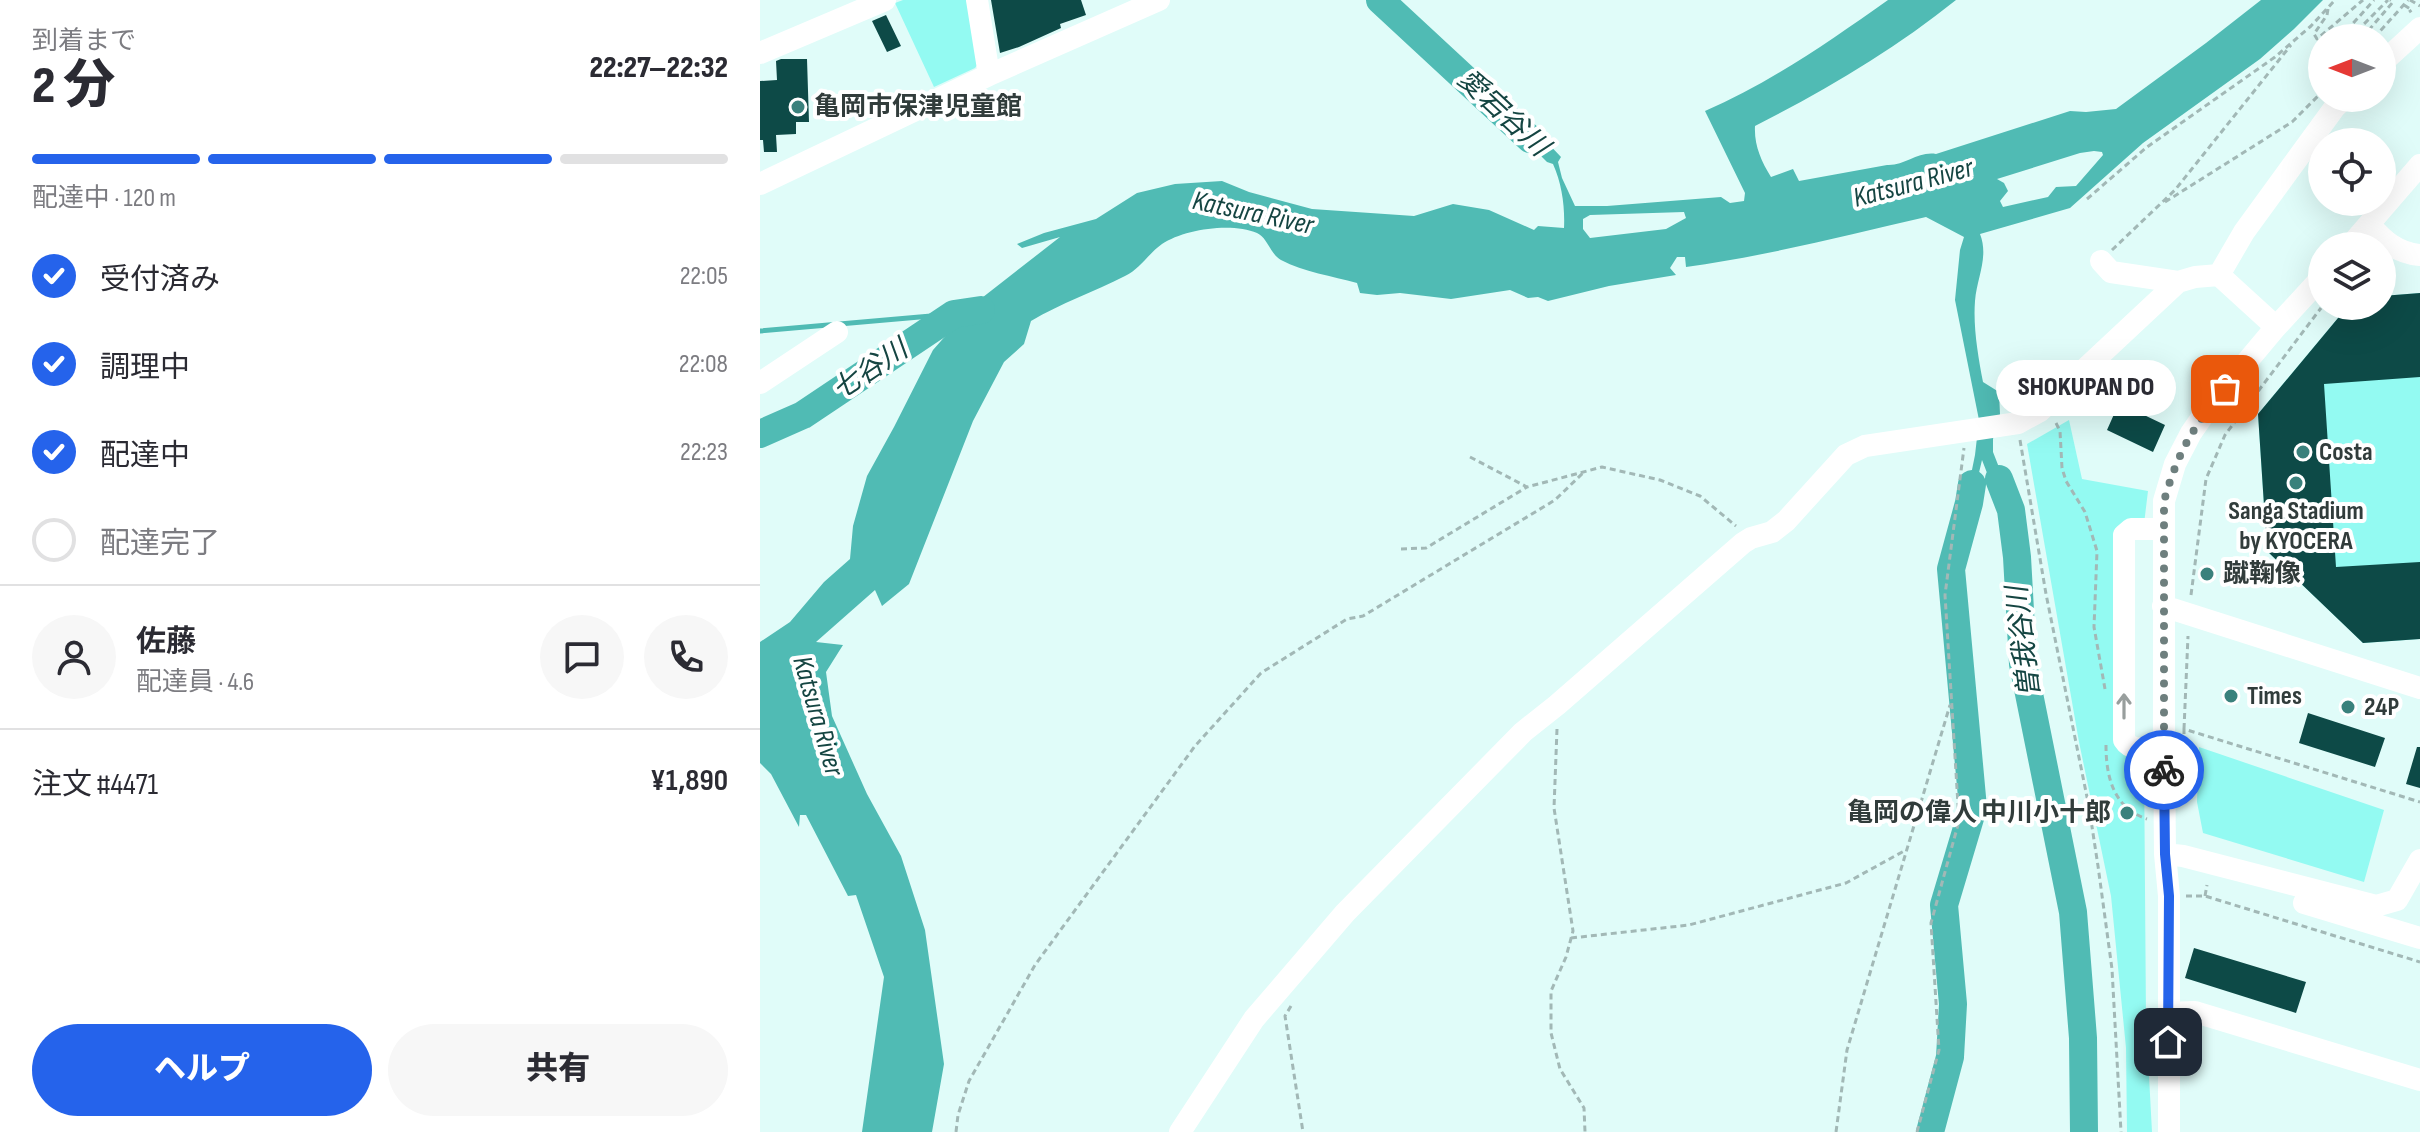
<!DOCTYPE html>
<html lang="ja">
<meta charset="utf-8">
<style>
body{margin:0;font-family:"Sofia Sans Condensed","Noto Sans JP",sans-serif;background:#f7f7f7;color:#2b2b33;height:100vh;display:flex;flex-direction:column;font-size:30px;white-space:nowrap}
*{box-sizing:border-box;margin:0}
p{font-size:26px;color:#7c7c81}
.icon{flex:none;width:44px;height:44px;fill:none;stroke:currentColor;stroke-width:2;stroke-linecap:round;stroke-linejoin:round}
.map{position:relative;flex:1;overflow:hidden}
.side{display:flex;flex-direction:column;background:#fff;width:760px}
.side>*{flex:none}
.needle{width:52px;rotate:270deg}
.buttons{position:absolute;left:1548px;top:24px;display:grid;gap:16px}
.buttons a{display:grid;place-items:center;width:88px;height:88px;border-radius:50%;background:#fff;box-shadow:0 8px 32px #0002;font-size:40px}
.pin{position:absolute;display:grid;place-items:center;width:68px;height:68px;color:#fff;margin:-34px;border-radius:16px;box-shadow:0 4px 12px #0006}
.courier{position:absolute;display:grid;place-items:center;width:80px;height:80px;margin:-40px;border:6px solid #2563eb;border-radius:50%;background:#fff;color:#222;box-shadow:0 2px 10px #0007}
.bubble{position:absolute;height:56px;border-radius:28px;background:#fff;box-shadow:0 8px 32px #0002;font-size:26px;font-weight:800;line-height:56px;text-align:center}
.head em{font-style:normal;font-weight:800}
.head div{display:flex;flex-direction:column-reverse}
.head{display:flex;align-items:center;justify-content:space-between;height:136px;padding:0 32px}
h1{font-size:52px;font-weight:800;line-height:60px}
.bar{display:grid;grid-template-columns:repeat(4,1fr);gap:12px 8px;align-content:center;height:96px;padding:0 32px}
.bar i{height:10px;border-radius:6px;background:#e1e1e2}
.bar .current{background:#2563eb}
.bar p{grid-column:span 4}
.line{display:flex;align-items:center;gap:20px;padding:0 32px;border-top:2px solid #e1e1e2}
.line div{flex:1}
.round{display:grid;place-items:center;flex:none;width:84px;height:84px;border-radius:42px;background:#f7f7f7}
ol{padding:0 32px;list-style:none}
li{display:flex;align-items:center;gap:24px;height:88px}
li p{margin-inline-start:auto}
li .icon{padding:8px;border-radius:50%;background:#2563eb;color:#fff;stroke-width:4}
li:last-child{color:#7c7c81}
li i{width:44px;height:44px;border:4px solid #e1e1e2;border-radius:50%}
.cta{display:flex;gap:16px;margin-top:auto;padding:16px 32px}
.cta a{flex:1;height:92px;border-radius:48px;background:#2563eb;color:#fff;font-size:32px;font-weight:800;line-height:92px;text-align:center}
.cta a+a{background:#f7f7f7;color:#2b2b33}
main{display:flex;flex:1;min-height:0}
.map>svg:first-child{display:block}
.green{fill:#93faf2}
.water{fill:#50bbb4;fill-rule:evenodd}
.lines{fill:none;stroke-linecap:round;stroke-linejoin:round}
.stream{stroke:#50bbb4;stroke-width:5}
.river{stroke:#50bbb4;stroke-width:28}
.building{fill:#0d4a47}
.path{stroke:#a2b8b6;stroke-width:3;stroke-dasharray:6 4;stroke-linecap:butt}
.minor{stroke:#fff;stroke-width:22}
.oneway{stroke:#989e9d}
.done{stroke:#6e7f7e;stroke-width:8;stroke-dasharray:0 14.4}
.route{stroke:#2563eb;stroke-width:10}
.poi-dot{fill:#3a817c;stroke:#fff;stroke-width:3}
.labels{text-anchor:middle;dominant-baseline:central;stroke-width:8;stroke-linejoin:round;paint-order:stroke}
.poi-label{font-size:26px;font-weight:bold;fill:#313c3b;stroke:#fff;text-anchor:start}
.water-label{font-size:28px;font-style:italic;fill:#154542;stroke:#fff}
</style>
<main>
<section class="side">
<div class="head"><div><h1>2 分</h1><p>到着まで</p></div><em>22:27–22:32</em></div>
<div class="bar"><i class="current"></i><i class="current"></i><i class="current"></i><i></i><p>配達中 · 120 m</p></div>
<ol>
<li><svg class="icon" aria-label="check" viewBox="0 0 24 24"><path d="M5 12l5 5 9-10"/></svg>受付済み<p>22:05</p></li>
<li><svg class="icon" aria-label="check" viewBox="0 0 24 24"><path d="M5 12l5 5 9-10"/></svg>調理中<p>22:08</p></li>
<li><svg class="icon" aria-label="check" viewBox="0 0 24 24"><path d="M5 12l5 5 9-10"/></svg>配達中<p>22:23</p></li>
<li><i></i>配達完了</li>
</ol>
<div class="line" style="height:144px"><a class="round"><svg class="icon" aria-label="person" viewBox="0 0 24 24"><circle cx="12" cy="8" r="4"/><path d="M4 21q1-7 8-7t8 7"/></svg></a><div><b>佐藤</b><p>配達員 · 4.6</p></div><a class="round"><svg class="icon" aria-label="chat" viewBox="0 0 24 24"><path d="M4 5h16v11H9l-5 4z"/></svg></a><a class="round"><svg class="icon" aria-label="phone" viewBox="0 0 24 24"><path d="M5 4h4l2 5-3 2q2 4 5 5l2-3 5 2v4C11 20 4 13 5 4z"/></svg></a></div>
<div class="line" style="height:104px"><div>注文 #4471</div><b>¥1,890</b></div>
<div class="cta"><a>ヘルプ</a><a>共有</a></div>
</section>
<div class="map">
<svg width="1660" height="1132" viewBox="0 0 1660 1132">
<rect width="100%" height="100%" fill="#e0fcf9"/>
<path class="green" d="M143 0H209L221 60 215 68 174 87 135 3Z
M1660 293V639L1603 643 1507 551 1498 414 1588 306H1622V296Z
M1309 420 1322 479 1388 491 1384 524 1370 523 1359 744 1384 756 1386 1020 1392 1132H1367L1366 1048 1351 896 1319 742 1267 444Z
M1439 747 1624 810 1604 882 1443 833 1437 802Z"/>
<path class="water" d="M1128 0H1196C1135 49 1064 91 995 126 994 145 1001 161 1011 177L1033 169 1039 181 1127 165C1145 166 1158 151 1176 154L1310 111 1326 112 1356 109 1446 43 1501 0H1563L1534 29 1500 59 1383 143 1310 208 1220 234C1229 257 1217 277 1215 301 1213 327 1218 356 1223 382L1239 392 1240 414 1233 439V452L1258 516 1246 515 1241 499 1236 496 1222 460 1208 519H1202L1215 455 1219 420 1195 300 1200 250 1204 237 1166 217C1087 235 1007 256 926 267L925 257H917L910 268 916 275 849 286 788 301 778 297 768 298 750 290 691 299 640 293 617 295 600 293 597 283C572 276 544 272 521 260 510 254 508 238 497 233 472 222 424 229 402 244 389 253 380 269 365 276 334 292 301 303 271 321L264 344 244 362 213 421 149 584 122 606 115 590 56 642 83 645 66 672 72 716 107 794 141 856 165 930 184 1064 172 1132H102L124 977 96 895 88 896 46 815H40L39 827 11 774 0 763V642L30 622 64 582 90 559 93 526 107 476 134 427 173 350 188 333 185 331 123 374 113 371 158 336 218 301 300 237 262 248 257 244 284 233 336 219 377 193 415 184 462 181 489 192 552 209 654 216 693 204 729 210 774 230 778 226 804 228C805 207 802 184 793 164L787 162 742 117 743 110 757 119 765 131 783 138 801 157 798 162 802 178 815 206H847L961 197 970 203 984 201 985 193 945 111C1010 83 1070 41 1128 0ZM1334 151 1342 152 1343 155 1316 186 1296 187 1288 197 1243 207 1240 201 1248 191 1244 183 1237 179 1320 153ZM924 212 926 218 906 229 830 238 823 229V219L830 215Z"/>
<g class="lines">
<path class="stream" d="M0 331 194 314"/>
<path class="river" d="M620 0 770 139
M0 434 43 415 194 314 221 310
M1239 479 1251 510 1257 557 1263 664 1313 912 1323 1038 1324 1132
M1170 1132 1190 1057 1193 1004 1184 905 1213 808 1191 569 1209 503 1212 484"/>
</g>
<path class="building" d="M231 0H321L326 15 300 24 301 28 259 47 240 53Z
M126 15 141 46 127 52 112 21Z
M21 59H47L49 122H36V134L16 135 17 152H4L3 140H0V81L17 80 16 61Z
M1660 293V377L1564 384 1576 567 1660 562V639L1603 643 1507 551 1498 414 1588 306H1622V296Z
M1359 403 1405 425 1393 452 1347 430Z
M1548 713 1625 738 1615 767 1539 743Z
M1657 747H1660V788L1646 784Z
M1434 948 1546 982 1536 1013 1425 978Z"/>
<g class="lines">
<path class="path" d="M1650 0 1660 6
M1644 5 1652 10 1649 12
M1568 9 1567 15 1554 34 1557 39 1603 0
M1580 38 1614 0
M1590 38 1628 0
M1602 38 1633 2 1630 0
M1614 38 1648 0
M1327 199 1387 147 1515 57 1551 26 1575 0
M1405 202 1532 122 1559 95
M1352 250 1415 190 1531 45
M1296 423 1300 431 1302 468 1306 481 1325 512 1337 551 1334 627 1345 689
M1260 440 1286 594 1329 807 1338 866 1352 969 1361 1132
M710 457 767 487 842 467 900 480 940 496 976 526
M641 549 666 548 767 487
M1431 595 1446 479 1465 435 1561 308
M797 729 794 808 813 931 806 957 791 991V1033L800 1069 824 1108 825 1132
M1424 729 1428 636
M1346 745C1346 776 1353 808 1387 819
M1424 754V729L1660 802
M1426 896H1445L1660 962
M1445 896 1447 885
M811 938 929 925 1086 883 1144 851
M531 1006 525 1016 543 1132
M196 1132 198 1115 209 1081 275 965 435 746 501 673 587 619 603 616 795 500 825 471
M1076 1132 1087 1050 1190 705
M1157 1132 1179 1050 1171 923 1199 821 1185 595 1204 448"/>
<path class="minor" d="M217 0 229 75
M0 53 125 0
M1622 63 1660 28
M0 184 229 75 399 0
M1610 225C1624 241 1637 253 1660 255
M1590 246 1660 165
M1341 261 1351 272 1418 282
M1459 275 1484 232 1575 107 1585 98
M0 383 77 332
M1403 529H1371L1364 535V740C1372 753 1390 748 1404 747
M1403 606 1660 688
M1405 854 1423 856 1616 906 1637 900 1660 860
M1544 903 1660 938
M1408 1013 1435 1012 1660 1080
M420 1132 494 1019 585 913 763 732 797 705 983 543 991 538 1012 532 1026 521 1086 455 1105 446 1258 423 1280 411 1418 282 1435 277 1459 275 1516 327
M1409 1132V896L1405 854 1404 747V501L1415 464 1431 433 1449 407 1516 327 1562 277"/>
</g>
<defs><path id="oneway-shaft" d="M-6 0H5M1.5-3L5.5 0L1.5 3" fill="none" stroke-width="1.6" stroke-linecap="round" stroke-linejoin="round" transform="scale(2)"/></defs>
<use class="oneway" href="#oneway-shaft" transform="translate(1364 706) rotate(-90)"/>
<g class="lines">
<path class="done" d="M1404 770V501C1418 452 1432 428 1465 389"/>
<path class="route" d="M1404 770 1405 854 1409 896 1408 1042"/>
</g>
<g class="poi-dot">
<circle cx="38" cy="107" r="8"/>
<circle cx="1543" cy="452" r="8"/>
<circle cx="1536" cy="483" r="8"/>
<circle cx="1447" cy="574" r="8"/>
<circle cx="1471" cy="696" r="8"/>
<circle cx="1588" cy="707" r="8"/>
<circle cx="1367" cy="813" r="8"/>
</g>
<g class="labels">
<g class="poi-label">
<text x="54" y="107">亀岡市保津児童館</text>
<text x="1559" y="452">Costa</text>
<text x="1536" y="511" text-anchor="middle">Sanga Stadium<tspan x="1536" dy="30">by KYOCERA</tspan></text>
<text x="1463" y="574">蹴鞠像</text>
<text x="1487" y="696">Times</text>
<text x="1604" y="707">24P</text>
<text x="1351" y="813" text-anchor="end">亀岡の偉人 中川小十郎</text>
</g>
<g class="water-label">
<text transform="translate(743 113) rotate(43)">愛宕谷川</text>
<text transform="translate(1153 183) rotate(-15)">Katsura River</text>
<text transform="translate(493 213) rotate(12)">Katsura River</text>
<text transform="translate(110 370) rotate(-34)">七谷川</text>
<text transform="translate(1264 642) rotate(-97)">曽我谷川</text>
<text transform="translate(58 716) rotate(74)">Katsura River</text>
</g>
</g>
</svg>
<div class="buttons">
<a><svg class="needle" viewBox="-14 -14 28 28"><path d="M0-13l5 13h-10z" fill="#e53935"/><path d="M0 13l5-13h-10z" fill="#7c7c81"/></svg></a>
<a><svg class="icon" aria-label="locate" viewBox="0 0 24 24"><circle cx="12" cy="12" r="6"/><path d="M12 2v4M12 18v4M2 12h4M18 12h4"/></svg></a>
<a><svg class="icon" aria-label="layers" viewBox="0 0 24 24"><path d="M12 4l9 5-9 5-9-5zM3 14l9 5 9-5"/></svg></a>
</div>
<div class="pin" style="left:1465px;top:389px;background:#ea580c"><svg class="icon" aria-label="bag" viewBox="0 0 24 24"><path d="M5 8h14l-1 12H6zM9 8a3 3 0 0 1 6 0"/></svg></div>
<div class="pin" style="left:1408px;top:1042px;background:#1f2937"><svg class="icon" aria-label="home" viewBox="0 0 24 24"><path d="M3 11l9-7 9 7M6 9v11h12V9"/></svg></div>
<div class="courier" style="left:1404px;top:770px"><svg class="icon" aria-label="bike" viewBox="0 0 24 24"><circle cx="6" cy="16" r="4"/><circle cx="18" cy="16" r="4"/><path d="M6 16l4-8h5l3 8M10 8l3 8H6M13 5h3"/></svg></div>
<div class="bubble" style="left:1236px;top:360px;width:180px">SHOKUPAN DO</div>
</div>
</main>
